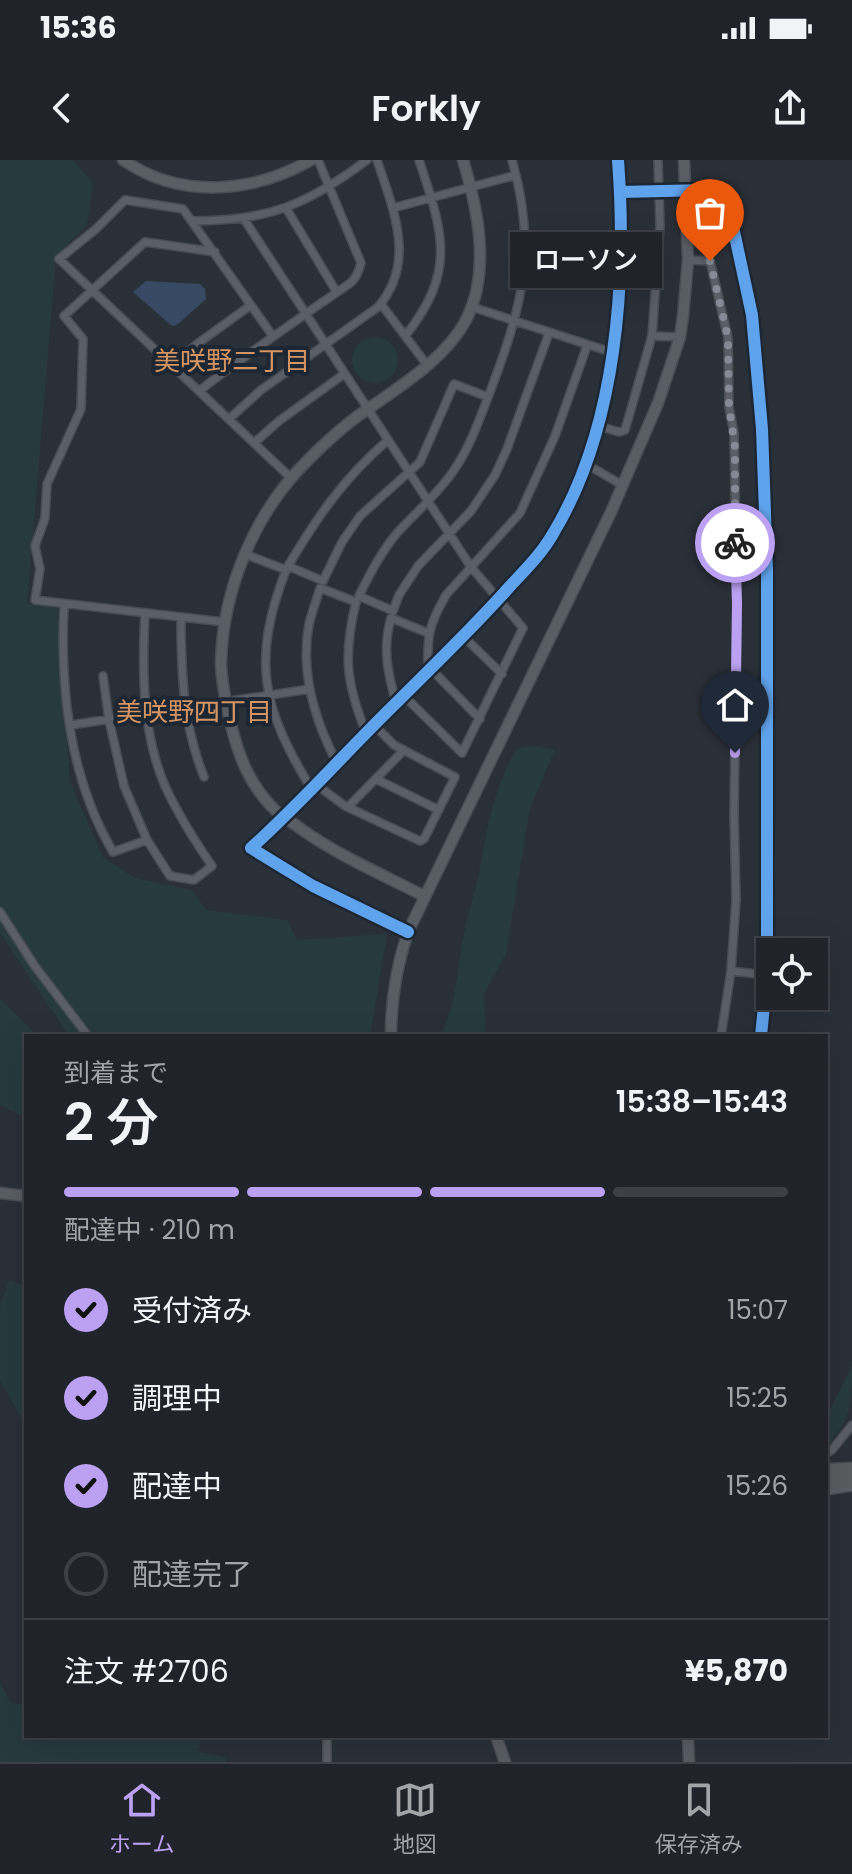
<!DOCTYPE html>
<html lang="ja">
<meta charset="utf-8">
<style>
body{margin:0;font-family:Poppins,"Noto Sans JP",sans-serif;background:#2d3036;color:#f1f3f6;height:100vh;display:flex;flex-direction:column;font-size:30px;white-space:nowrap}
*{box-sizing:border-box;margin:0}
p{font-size:26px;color:#a2a4a8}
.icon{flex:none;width:44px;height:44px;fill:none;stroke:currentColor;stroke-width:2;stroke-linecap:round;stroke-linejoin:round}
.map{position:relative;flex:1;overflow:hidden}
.details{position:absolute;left:24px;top:874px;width:804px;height:704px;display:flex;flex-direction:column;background:#20242a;border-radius:0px;box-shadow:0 8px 32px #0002,0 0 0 2px #3d4147}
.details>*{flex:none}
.tools{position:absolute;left:756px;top:778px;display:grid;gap:16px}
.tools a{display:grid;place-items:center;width:72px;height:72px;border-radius:0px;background:#20242a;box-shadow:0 8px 32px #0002,0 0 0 2px #3d4147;font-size:40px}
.pin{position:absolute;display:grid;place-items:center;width:68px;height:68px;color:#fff;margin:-82px -34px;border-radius:50% 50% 50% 0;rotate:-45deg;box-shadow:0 0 8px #0007}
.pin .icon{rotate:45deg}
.courier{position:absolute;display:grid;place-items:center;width:80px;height:80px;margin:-40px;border:6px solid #bca0f2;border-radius:50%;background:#fff;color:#222;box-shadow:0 2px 10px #0007}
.bubble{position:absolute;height:56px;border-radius:0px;background:#20242a;box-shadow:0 8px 32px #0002,0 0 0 2px #3d4147;font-size:26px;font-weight:600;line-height:56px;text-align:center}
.headline em{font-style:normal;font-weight:600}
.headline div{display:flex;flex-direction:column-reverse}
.headline{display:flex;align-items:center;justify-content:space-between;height:136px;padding:0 40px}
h1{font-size:52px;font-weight:600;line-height:60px}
.bar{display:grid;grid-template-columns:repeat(4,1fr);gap:12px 8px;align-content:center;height:96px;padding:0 40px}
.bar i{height:10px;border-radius:6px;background:#3d4147}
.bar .active{background:#bca0f2}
.bar p{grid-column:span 4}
.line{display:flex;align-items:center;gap:20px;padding:0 40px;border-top:2px solid #3d4147}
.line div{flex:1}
ol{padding:0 40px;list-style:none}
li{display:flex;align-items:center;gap:24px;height:88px}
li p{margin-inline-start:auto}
li .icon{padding:8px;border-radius:50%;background:#bca0f2;color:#111;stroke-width:4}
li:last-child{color:#a2a4a8}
li i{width:44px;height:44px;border:4px solid #3d4147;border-radius:50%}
.status{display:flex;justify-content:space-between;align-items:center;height:56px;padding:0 40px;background:#20242a;direction:ltr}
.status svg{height:22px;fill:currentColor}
header{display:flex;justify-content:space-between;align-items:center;height:104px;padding:0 40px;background:#20242a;font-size:36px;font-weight:600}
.tab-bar{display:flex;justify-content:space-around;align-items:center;height:112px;border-top:2px solid #3d4147;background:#20242a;font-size:22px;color:#a2a4a8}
.tab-bar a{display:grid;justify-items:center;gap:4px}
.tab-bar .active{color:#bca0f2}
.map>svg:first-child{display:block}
.green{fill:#273a3e}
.water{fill:#384963}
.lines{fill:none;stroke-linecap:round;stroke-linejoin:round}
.street-casing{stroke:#484c53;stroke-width:10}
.secondary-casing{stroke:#484c53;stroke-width:13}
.highway-casing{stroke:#474c53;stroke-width:17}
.street{stroke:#5a5e66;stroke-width:7}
.secondary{stroke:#595d64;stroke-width:10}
.highway{stroke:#5a5d60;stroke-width:14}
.cycleway-casing{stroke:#1d2633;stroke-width:17}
.cycleway{stroke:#60a3ed;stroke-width:12}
.done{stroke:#848b96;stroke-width:8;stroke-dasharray:0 14.4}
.route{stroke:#bca0f2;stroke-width:10}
.labels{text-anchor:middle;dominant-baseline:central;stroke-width:8;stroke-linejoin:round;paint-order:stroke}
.neighbourhood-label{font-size:26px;fill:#d59563;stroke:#1d2633}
</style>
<div class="status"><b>15:36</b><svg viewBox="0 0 49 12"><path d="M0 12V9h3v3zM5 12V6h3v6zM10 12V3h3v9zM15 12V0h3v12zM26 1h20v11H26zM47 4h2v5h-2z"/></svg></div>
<header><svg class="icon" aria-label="back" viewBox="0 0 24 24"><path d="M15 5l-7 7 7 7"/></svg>Forkly<svg class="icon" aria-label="share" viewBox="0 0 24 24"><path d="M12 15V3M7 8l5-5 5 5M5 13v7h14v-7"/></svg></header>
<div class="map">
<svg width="852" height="1602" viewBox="0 0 852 1602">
<rect width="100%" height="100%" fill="#2a3038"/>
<path class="green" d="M0 0H73L93 23 87 65 56 96 27 444 57 448 70 622 103 697 135 718 192 730 206 750 287 760 297 780 387 774 370 876H69L0 773Z
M352 200a23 23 0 1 1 46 0a23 23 0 1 1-46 0Z
M533 585 555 590 530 649 506 794 484 834 485 876H440C457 844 457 808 464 774 468 751 476 729 480 707 488 662 494 630 516 589Z
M0 838 37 876H26V957H24L0 945Z
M9 1120 26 1126V1267L0 1221V1146Z
M852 1205C852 1244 852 1259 826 1287V1258Z
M0 1523 11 1543 26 1545V1576H202L198 1591 226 1598V1602H76L75 1596V1602H0Z"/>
<path class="water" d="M146 121 200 124 205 129 206 139 178 164 172 166 133 132Z"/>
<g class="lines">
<defs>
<path id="street" d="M512 0C538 90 522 147 490 232 480 258 470 287 454 310 438 334 416 352 397 373 381 392 370 413 359 436L393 451 399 435 418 406 471 351 495 315 507 289 549 173
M620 32 684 30
M286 48 336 131
M393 48 516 15
M244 59 471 407 523 468 462 593 404 536
M193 61C268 61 307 45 367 0
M215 92 145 82 64 156 83 179 81 249 47 324 45 358 35 386 40 409 35 440 224 462
M688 100 710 101 728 178 729 247 734 273 737 443 734 653 736 740 731 811 721 876
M381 144 427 205
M472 147 611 192
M272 175 183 49 125 40 96 69 59 99 291 318
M406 175C457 110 443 73 419 0
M652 176 680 177
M172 206 197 184 251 145
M199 231C248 193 298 159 349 124 355 120 359 111 361 103L318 0
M229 259 261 230 378 147C417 102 393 49 377 0
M599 266 619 272 625 270 652 176 660 66 658 0
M388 280C343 319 318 356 288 406L323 421 342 382 360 356 420 302 454 224 488 237
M254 283 279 261 344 214
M586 304 624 326
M245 394 286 410C251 501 262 548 312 630
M64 445C60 528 70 619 113 692L147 680
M181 457C181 512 183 565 204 617
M464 477 502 514
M431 509 480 559
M428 512C427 477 428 466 446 435L520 353 555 276 587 186
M103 516 109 560 124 626 147 680 170 716 194 720 212 706C194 680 178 654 165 626 142 573 142 510 145 453
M396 543C388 513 382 489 391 458L428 473
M71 565 310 529
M337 603C315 561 300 512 309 464 312 452 317 439 320 428L356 442C343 496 346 522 366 573
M376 619 439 650
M317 625 345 646 420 681 424 679 455 617 394 585 374 565
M348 647 404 590
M0 752 34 805 88 876
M408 772 313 726 251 688C301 643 345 593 393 546 433 506 474 467 512 424 527 408 543 392 554 372 617 267 627 120 618 0
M731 811 767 815
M826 1293 832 1290 852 1265
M826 1331 852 1327
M327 1576V1602"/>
<path id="secondary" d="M123 0C181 40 253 33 311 0
M684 30C703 30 722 27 730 48 738 83 747 118 752 155 770 280 765 410 767 536 768 650 773 763 761 876
M424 736C383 715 339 696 301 669 292 662 280 656 272 647 248 622 238 594 230 561 226 541 221 522 221 502 223 428 255 352 308 300 326 282 346 263 368 249 402 225 446 198 466 160 491 111 478 50 463 0
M391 876C391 839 396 807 408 772L611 352 658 243 680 177 683 156 688 100 684 0
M0 1033 26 1036
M496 1576 505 1602
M688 1576 689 1602"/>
<path id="highway" d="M826 1311 852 1310
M826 1323 852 1320"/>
</defs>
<use href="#street" class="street-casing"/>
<use href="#secondary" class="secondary-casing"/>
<use href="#highway" class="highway-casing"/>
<use href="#street" class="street"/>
<use href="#secondary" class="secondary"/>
<use href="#highway" class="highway"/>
<defs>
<path id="cycleway" d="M620 32 706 30 719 33 727 39 752 155 762 269 767 409V815L761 876
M408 772 313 726 251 688C301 643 345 593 393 546 433 506 474 467 512 424 527 408 543 392 554 372 617 267 627 120 618 0"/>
</defs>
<use href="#cycleway" class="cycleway-casing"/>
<use href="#cycleway" class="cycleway"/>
</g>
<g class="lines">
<path class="done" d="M710 101 728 178 729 247 735 287V383"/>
<path class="route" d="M735 593 737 443 735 383"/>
</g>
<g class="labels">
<g class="neighbourhood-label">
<text x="232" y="201">美咲野二丁目</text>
<text x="194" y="552">美咲野四丁目</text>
</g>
</g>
</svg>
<div class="tools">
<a><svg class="icon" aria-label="locate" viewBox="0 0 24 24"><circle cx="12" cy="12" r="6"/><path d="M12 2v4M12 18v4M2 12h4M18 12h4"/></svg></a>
</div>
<div class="pin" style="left:710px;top:101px;background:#ea580c"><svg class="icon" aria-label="bag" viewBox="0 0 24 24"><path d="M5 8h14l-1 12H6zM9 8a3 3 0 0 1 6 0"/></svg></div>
<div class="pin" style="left:735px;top:593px;background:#1f2937"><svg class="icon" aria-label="home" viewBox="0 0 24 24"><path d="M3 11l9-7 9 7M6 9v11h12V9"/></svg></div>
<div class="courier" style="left:735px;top:383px"><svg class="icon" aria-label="bike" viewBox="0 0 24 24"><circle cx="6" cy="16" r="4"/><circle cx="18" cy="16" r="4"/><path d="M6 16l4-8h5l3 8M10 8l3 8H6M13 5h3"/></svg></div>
<div class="bubble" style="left:510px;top:72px;width:152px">ローソン</div>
<section class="details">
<div class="headline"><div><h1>2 分</h1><p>到着まで</p></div><em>15:38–15:43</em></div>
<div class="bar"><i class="active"></i><i class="active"></i><i class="active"></i><i></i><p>配達中 · 210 m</p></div>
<ol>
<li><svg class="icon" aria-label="check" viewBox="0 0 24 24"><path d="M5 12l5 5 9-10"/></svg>受付済み<p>15:07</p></li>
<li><svg class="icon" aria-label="check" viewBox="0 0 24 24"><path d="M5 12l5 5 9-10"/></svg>調理中<p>15:25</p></li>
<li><svg class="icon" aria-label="check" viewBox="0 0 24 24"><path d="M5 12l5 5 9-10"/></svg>配達中<p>15:26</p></li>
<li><i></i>配達完了</li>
</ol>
<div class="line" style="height:104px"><div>注文 #2706</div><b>¥5,870</b></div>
</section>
</div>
<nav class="tab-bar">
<a class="active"><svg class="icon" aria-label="home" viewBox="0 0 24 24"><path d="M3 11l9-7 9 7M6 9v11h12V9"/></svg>ホーム</a>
<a><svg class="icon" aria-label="map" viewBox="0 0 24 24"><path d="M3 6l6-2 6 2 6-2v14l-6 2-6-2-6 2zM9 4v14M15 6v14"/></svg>地図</a>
<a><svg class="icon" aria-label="saved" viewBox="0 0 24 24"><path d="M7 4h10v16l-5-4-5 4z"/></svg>保存済み</a>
</nav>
